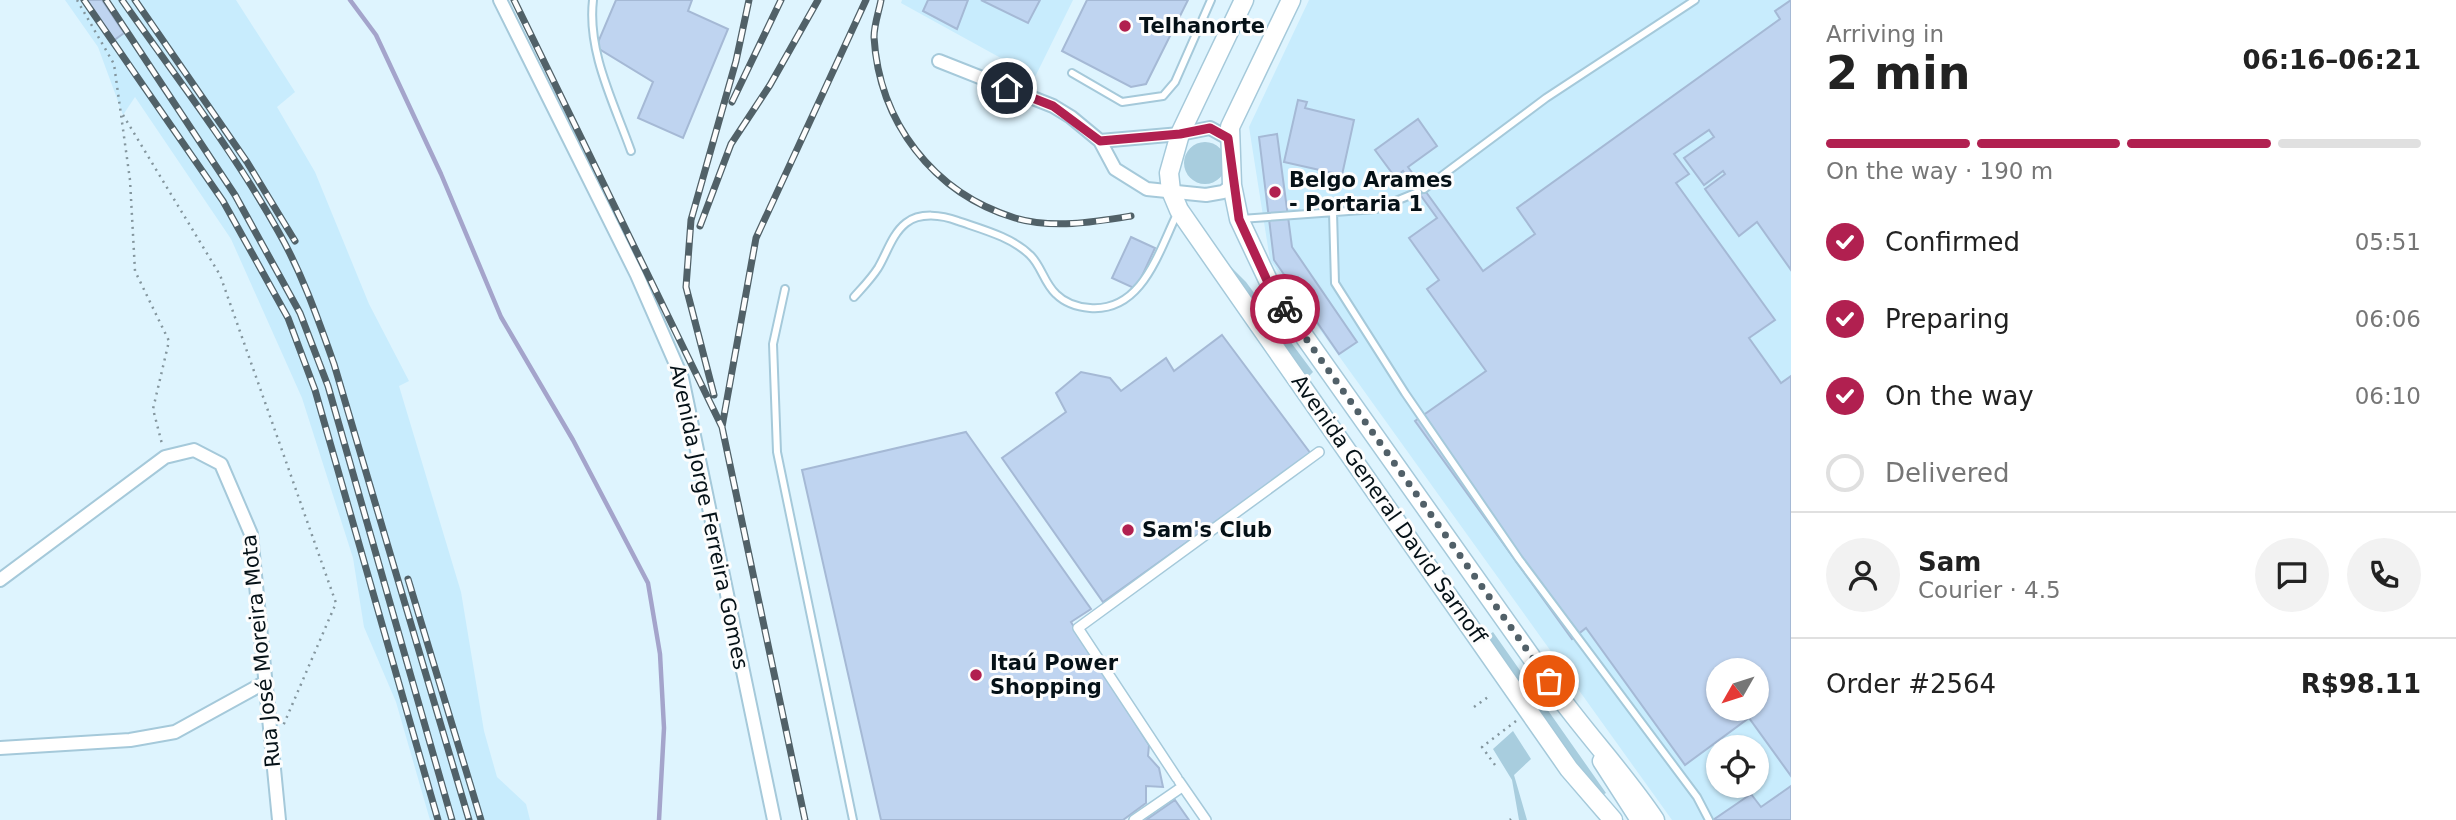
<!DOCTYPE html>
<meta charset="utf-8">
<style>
body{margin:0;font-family:"DejaVu Sans",sans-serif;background:#f2f2f2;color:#222;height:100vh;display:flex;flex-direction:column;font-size:26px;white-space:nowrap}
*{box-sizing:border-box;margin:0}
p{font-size:23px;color:#767676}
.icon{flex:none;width:38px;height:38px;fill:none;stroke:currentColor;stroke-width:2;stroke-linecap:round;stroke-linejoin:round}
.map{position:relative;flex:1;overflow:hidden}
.side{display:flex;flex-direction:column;background:#fff;width:665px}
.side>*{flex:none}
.needle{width:46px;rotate:231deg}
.controls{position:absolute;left:1706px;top:658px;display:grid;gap:14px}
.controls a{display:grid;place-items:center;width:63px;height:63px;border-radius:50%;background:#fff;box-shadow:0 2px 5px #0004;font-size:35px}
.pin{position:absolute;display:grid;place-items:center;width:60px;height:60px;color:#fff;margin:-30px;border:4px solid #fff;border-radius:50%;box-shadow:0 2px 7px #0007}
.courier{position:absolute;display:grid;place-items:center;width:70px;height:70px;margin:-35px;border:5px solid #b12050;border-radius:50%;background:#fff;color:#222;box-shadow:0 2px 9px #0007}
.summary em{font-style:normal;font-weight:700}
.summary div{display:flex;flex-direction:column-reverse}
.summary{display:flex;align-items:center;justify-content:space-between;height:119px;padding:0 35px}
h1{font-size:46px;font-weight:700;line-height:52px}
.bar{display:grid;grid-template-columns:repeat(4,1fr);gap:10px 7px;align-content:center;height:84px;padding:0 35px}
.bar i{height:9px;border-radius:5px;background:#e0e0e0}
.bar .current{background:#b12050}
.bar p{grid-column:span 4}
.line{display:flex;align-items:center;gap:18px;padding:0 35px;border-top:2px solid #e0e0e0}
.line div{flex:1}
.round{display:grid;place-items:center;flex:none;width:74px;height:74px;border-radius:37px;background:#f2f2f2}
ol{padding:0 35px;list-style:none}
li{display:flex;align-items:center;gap:21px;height:77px}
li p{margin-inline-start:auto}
li .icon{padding:7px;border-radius:50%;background:#b12050;color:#fff;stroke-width:4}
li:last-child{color:#767676}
li i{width:38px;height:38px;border:4px solid #e0e0e0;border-radius:50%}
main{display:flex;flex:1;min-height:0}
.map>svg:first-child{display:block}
.built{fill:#c8ecfd;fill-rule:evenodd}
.green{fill:#a8cdde}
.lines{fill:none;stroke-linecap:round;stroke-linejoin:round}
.stream{stroke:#a4a4cb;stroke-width:4.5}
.building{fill:#bfd4f0;stroke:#a5b9d5;stroke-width:2;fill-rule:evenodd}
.service-casing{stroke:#a5c9da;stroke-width:10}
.pedestrian-casing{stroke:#a5c9da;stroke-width:12}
.minor-casing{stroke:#a5c9da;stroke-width:16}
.secondary-casing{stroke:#a5c9da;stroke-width:21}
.path{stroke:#84969e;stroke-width:2.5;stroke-dasharray:2 5;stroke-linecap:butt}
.service{stroke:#fff;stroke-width:6}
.pedestrian{stroke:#fff;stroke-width:9}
.minor{stroke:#fff;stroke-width:12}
.secondary{stroke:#fff;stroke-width:18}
.rail-casing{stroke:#516168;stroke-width:7}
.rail{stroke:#fdfdfd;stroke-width:4.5;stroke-dasharray:13;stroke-linecap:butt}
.done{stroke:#516068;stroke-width:7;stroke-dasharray:0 12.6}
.route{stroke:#b12050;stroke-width:9}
.poi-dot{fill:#b12050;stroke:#fdfdfd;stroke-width:2.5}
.labels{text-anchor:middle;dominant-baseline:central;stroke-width:6;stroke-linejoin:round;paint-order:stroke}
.poi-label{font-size:21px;font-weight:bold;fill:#051117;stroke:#fdfdfd;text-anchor:start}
.street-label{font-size:21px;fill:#051117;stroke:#fdfdfd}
</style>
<main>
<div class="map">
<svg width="1791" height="820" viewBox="0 0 1791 820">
<rect width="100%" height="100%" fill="#def4fe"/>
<path class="built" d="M65 0H236L295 92 277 107 315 172 369 304 409 381 399 386 461 592 484 731 497 777 526 804 530 820H430L396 702 364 627 353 558 302 398 231 239 135 97 123 115 98 47Z
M902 0H1073L1035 77 901 3Z
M1309 0H1791V820H1672L1270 260 1249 127ZM1718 670H1757V709H1718ZM1718 747H1757V786H1718Z"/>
<path class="green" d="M1184 163a21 21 0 1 1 42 0a21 21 0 1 1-42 0Z
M1224 260 1246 282 1313 372 1304 381Z
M1493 632 1606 793 1601 796 1592 787 1485 638Z
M1513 731 1531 759 1514 775 1527 820H1519L1512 780 1493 749Z"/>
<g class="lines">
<path class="stream" d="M350 0 376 35 441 174 501 317 573 440 648 583 660 654 664 728 659 820"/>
</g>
<path class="building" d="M85 0H102L124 33 113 41Z
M616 0H692L688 11 728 29 683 138 638 118 653 82 596 47Z
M928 0H968L957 29 923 11Z
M981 0H1040L1028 23Z
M1087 0H1188L1146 84 1131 87 1062 51Z
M1791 0V270L1757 222 1739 236 1705 189 1725 174 1723 171 1704 185 1684 158 1714 137 1709 130 1674 154 1689 174 1676 183 1775 320 1749 338 1781 383 1791 376V776L1749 718 1685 765 1586 628 1572 639 1415 421 1486 371 1427 289 1439 280 1409 238 1437 218 1403 171 1395 177 1375 150 1418 119 1437 146 1408 167 1483 271 1535 234 1517 208 1780 19 1775 11ZM1718 670H1757V709H1718Z
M1298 100 1307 102 1305 108 1354 120 1342 175 1284 162Z
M1277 134 1292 247 1357 342 1339 354 1274 260 1259 137Z
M1131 237 1155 248 1136 289 1112 278Z
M1222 335 1311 454 1103 602 1002 458 1066 412 1056 393 1081 372 1110 378 1121 391 1166 358 1174 371Z
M966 432 1091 609 1071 622 1149 745 1148 756 1159 768 1163 787 1146 786V803L1123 820H881L802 470Z
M1791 786V820H1713L1751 794 1761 807Z
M1175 800 1189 820H1146Z"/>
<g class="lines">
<defs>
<path id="service" d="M593 0C587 52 614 103 631 151
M1072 73 1122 102 1163 96 1175 82 1211 0
M1424 189 1546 98 1695 0
M1333 212 1335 283 1405 393 1519 559 1697 797 1709 820
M1241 219 1376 209 1418 192
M785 289 773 344 777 452 853 820
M854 297C862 288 871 279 878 268 887 253 892 234 906 223 920 212 942 215 958 221 981 229 1012 237 1030 255 1041 265 1044 283 1056 294 1066 304 1077 307 1090 308 1142 312 1158 253 1177 214"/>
<path id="pedestrian" d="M1177 778 1078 628 1319 452
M1179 781 1206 820
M1134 820 1182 787"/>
<path id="minor" d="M500 0 637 275 682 378 774 820
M939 61 1053 106 1071 117 1100 141 1115 169 1147 189 1206 195 1223 192 1232 185
M1100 141 1180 134 1210 128 1228 138
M0 580 165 457 194 450 221 464 251 534 279 820
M0 748 130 740 175 732 264 683"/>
<path id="secondary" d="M1244 0 1180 134 1169 173 1171 191 1179 210 1250 312 1569 769 1613 820
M1291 0 1230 127 1232 185 1239 219 1275 295 1556 692C1588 736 1625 775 1655 820
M1602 761 1640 820"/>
</defs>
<use href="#service" class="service-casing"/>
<use href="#pedestrian" class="pedestrian-casing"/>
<use href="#minor" class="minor-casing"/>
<use href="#secondary" class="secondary-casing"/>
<path class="path" d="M77 0 114 64 130 180 135 271 169 341 153 409 162 444
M123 115 220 275 336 603 283 726
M1474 707 1488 697
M1495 765 1482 747 1516 721
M1510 820 1511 819"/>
<use href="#service" class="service"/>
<use href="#pedestrian" class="pedestrian"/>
<use href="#minor" class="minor"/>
<use href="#secondary" class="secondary"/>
<defs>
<path id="rail" d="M84 0 223 201 288 318 315 390 438 820
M106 0 235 195 300 313 328 386 452 820
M122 0C175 76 233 150 278 231 302 273 318 319 334 364L469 820
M135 0 247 162 295 241
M514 0 722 427
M881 0C879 11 874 25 874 37 879 122 933 193 1015 218 1053 229 1094 222 1131 216
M732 102 781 0
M700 226 731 144 770 85 818 0
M714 395 686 287 691 220 736 61 749 0
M408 579 481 820
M805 820 722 427 756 238 866 0"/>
</defs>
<use href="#rail" class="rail-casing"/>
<use href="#rail" class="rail"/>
</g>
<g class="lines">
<path class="done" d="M1285 309 1549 681"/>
<path class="route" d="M1007 88 1053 106 1100 141 1180 134 1210 128 1228 138 1239 219 1270 287 1285 309"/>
</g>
<g class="poi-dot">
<circle cx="1125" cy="26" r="7"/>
<circle cx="1275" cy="192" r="7"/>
<circle cx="1128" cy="530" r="7"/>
<circle cx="976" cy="675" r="7"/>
</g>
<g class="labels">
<g class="poi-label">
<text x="1139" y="26">Telhanorte</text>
<text x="1289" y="180">Belgo Arames<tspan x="1289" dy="24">- Portaria 1</tspan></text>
<text x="1142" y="530">Sam's Club</text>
<text x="990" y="663">Itaú Power<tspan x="990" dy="24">Shopping</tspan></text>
</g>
<g class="street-label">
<text transform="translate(1389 509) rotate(55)">Avenida General David Sarnoff</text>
<text transform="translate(709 517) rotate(78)">Avenida Jorge Ferreira Gomes</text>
<text transform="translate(261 651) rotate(-96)">Rua José Moreira Mota</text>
</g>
</g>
</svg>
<div class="controls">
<a><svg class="needle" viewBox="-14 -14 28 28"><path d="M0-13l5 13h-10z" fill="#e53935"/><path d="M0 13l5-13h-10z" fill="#767676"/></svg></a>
<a><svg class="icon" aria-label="locate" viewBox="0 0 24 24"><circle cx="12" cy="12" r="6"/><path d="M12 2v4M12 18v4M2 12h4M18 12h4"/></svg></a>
</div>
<div class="pin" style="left:1549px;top:681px;background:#ea580c"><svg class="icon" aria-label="bag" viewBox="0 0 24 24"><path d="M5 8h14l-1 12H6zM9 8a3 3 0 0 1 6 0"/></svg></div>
<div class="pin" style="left:1007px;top:88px;background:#1f2937"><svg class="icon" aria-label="home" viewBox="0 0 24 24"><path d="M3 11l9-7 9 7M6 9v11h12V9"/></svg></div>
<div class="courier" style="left:1285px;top:309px"><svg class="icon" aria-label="bike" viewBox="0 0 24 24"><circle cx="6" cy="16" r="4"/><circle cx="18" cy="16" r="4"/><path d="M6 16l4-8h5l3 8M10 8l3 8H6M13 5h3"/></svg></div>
</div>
<section class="side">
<div class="summary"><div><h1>2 min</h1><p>Arriving in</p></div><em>06:16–06:21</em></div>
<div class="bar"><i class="current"></i><i class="current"></i><i class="current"></i><i></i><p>On the way · 190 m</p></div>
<ol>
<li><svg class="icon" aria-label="check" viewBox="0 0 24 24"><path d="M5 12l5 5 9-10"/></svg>Confirmed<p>05:51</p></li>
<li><svg class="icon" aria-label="check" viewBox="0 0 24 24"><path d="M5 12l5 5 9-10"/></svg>Preparing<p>06:06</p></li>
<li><svg class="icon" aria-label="check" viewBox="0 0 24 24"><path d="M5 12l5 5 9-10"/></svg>On the way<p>06:10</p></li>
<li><i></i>Delivered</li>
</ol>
<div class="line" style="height:126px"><a class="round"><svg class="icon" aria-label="person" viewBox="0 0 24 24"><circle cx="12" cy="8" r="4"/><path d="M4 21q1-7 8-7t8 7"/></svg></a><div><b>Sam</b><p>Courier · 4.5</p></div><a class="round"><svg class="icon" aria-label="chat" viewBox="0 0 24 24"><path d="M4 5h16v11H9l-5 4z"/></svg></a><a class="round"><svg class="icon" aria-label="phone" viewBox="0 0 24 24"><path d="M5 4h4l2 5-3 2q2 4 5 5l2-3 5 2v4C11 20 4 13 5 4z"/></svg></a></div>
<div class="line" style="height:91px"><div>Order #2564</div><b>R$98.11</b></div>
</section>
</main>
